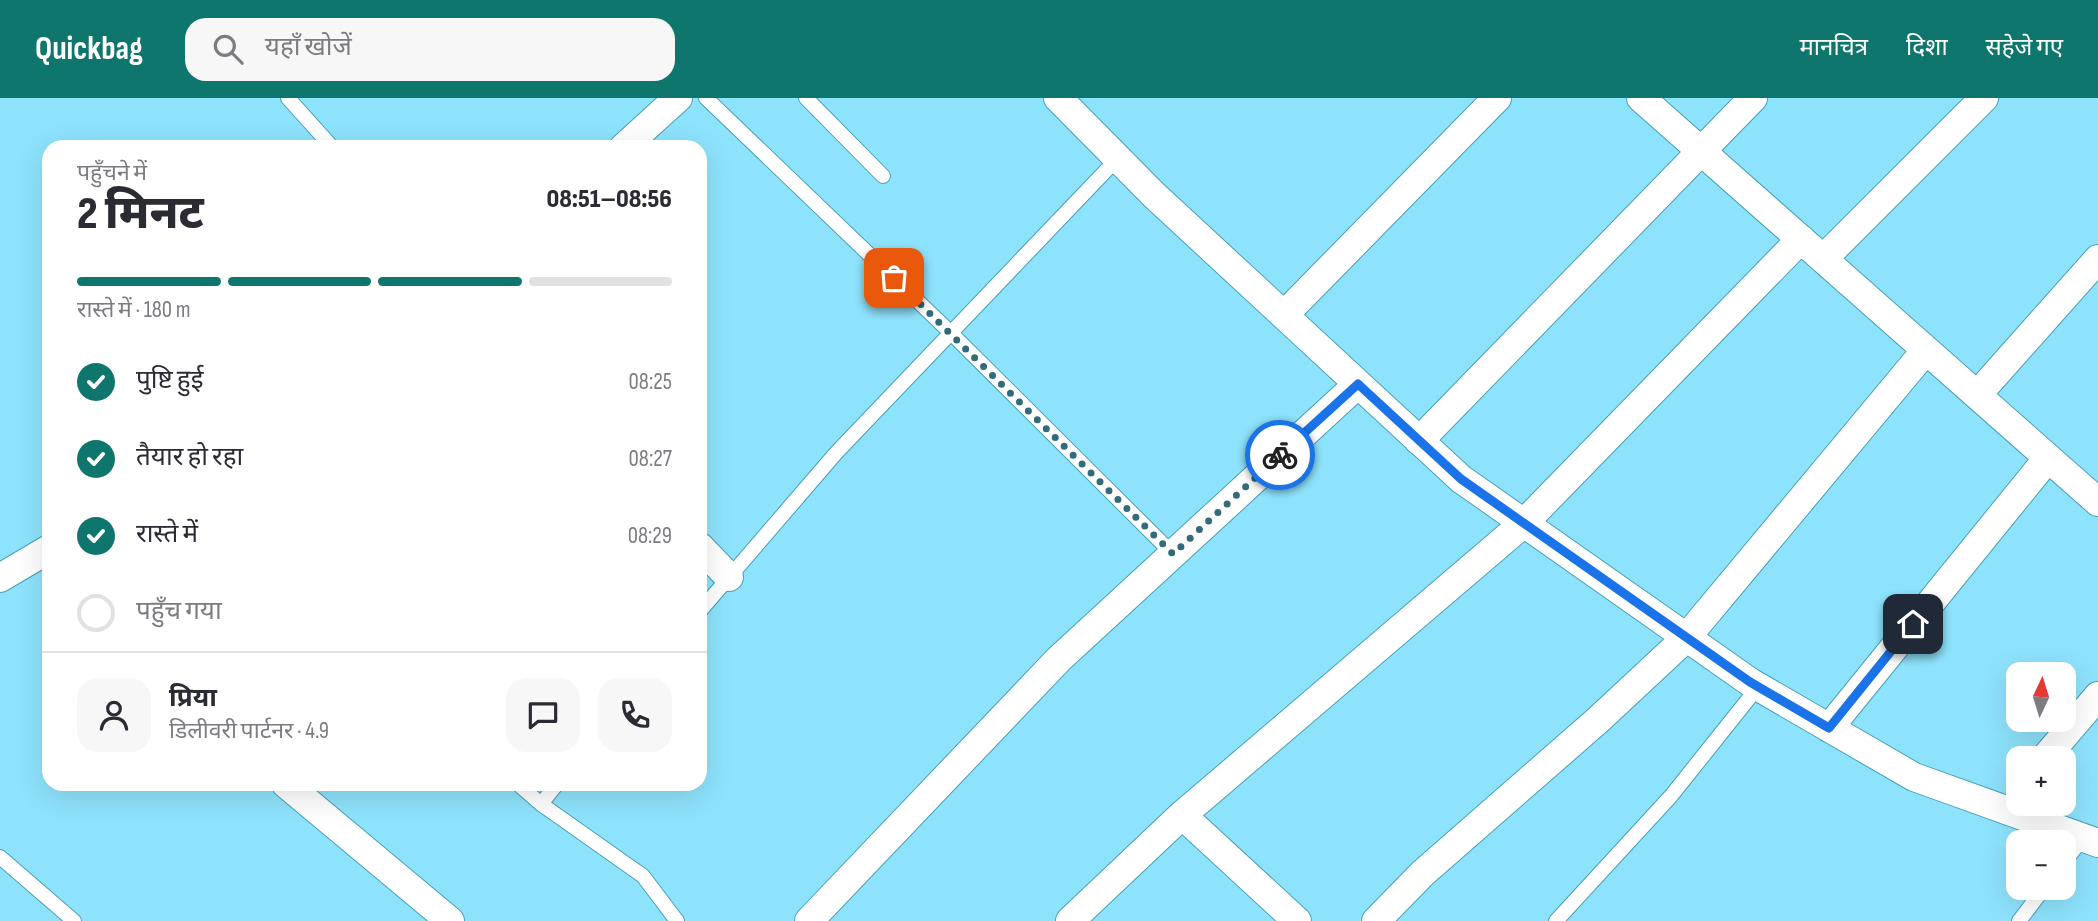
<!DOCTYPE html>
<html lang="hi">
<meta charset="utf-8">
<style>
body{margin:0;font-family:"Sofia Sans Condensed","Noto Sans Devanagari",sans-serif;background:#f7f7f7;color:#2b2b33;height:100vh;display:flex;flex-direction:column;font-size:26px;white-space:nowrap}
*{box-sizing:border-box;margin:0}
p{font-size:23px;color:#7c7c81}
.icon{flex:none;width:38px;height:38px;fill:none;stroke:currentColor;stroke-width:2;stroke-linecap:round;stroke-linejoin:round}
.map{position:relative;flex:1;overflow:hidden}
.side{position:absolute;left:42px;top:42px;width:665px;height:651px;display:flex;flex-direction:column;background:#fff;border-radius:21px;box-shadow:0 7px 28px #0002}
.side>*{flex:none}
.needle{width:46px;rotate:4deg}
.controls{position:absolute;left:2006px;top:564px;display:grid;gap:14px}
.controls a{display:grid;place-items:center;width:70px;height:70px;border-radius:14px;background:#fff;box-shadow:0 7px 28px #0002;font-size:35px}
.pin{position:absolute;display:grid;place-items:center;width:60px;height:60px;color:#fff;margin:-30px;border-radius:14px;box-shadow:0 4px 10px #0006}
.courier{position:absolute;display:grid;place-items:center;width:70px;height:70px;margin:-35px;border:5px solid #1a73e8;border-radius:50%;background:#fff;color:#222;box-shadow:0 2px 9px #0007}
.headline em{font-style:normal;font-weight:800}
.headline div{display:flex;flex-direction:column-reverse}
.headline{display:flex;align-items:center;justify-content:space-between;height:119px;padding:0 35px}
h1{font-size:46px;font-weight:800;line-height:52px}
.bar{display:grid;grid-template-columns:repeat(4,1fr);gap:10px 7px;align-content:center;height:84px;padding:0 35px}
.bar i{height:9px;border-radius:5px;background:#e1e1e2}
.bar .active{background:#0f766e}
.bar p{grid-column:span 4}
.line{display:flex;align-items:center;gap:18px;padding:0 35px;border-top:2px solid #e1e1e2}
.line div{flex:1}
.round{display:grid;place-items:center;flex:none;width:74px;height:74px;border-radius:21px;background:#f7f7f7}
ol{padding:0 35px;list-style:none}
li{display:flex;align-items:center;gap:21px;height:77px}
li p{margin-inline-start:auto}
li .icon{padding:7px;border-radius:50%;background:#0f766e;color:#fff;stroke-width:4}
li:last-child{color:#7c7c81}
li i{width:38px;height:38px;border:4px solid #e1e1e2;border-radius:50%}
header{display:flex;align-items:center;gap:42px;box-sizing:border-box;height:98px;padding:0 35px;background:#0f766e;color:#fff}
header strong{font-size:33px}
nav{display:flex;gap:38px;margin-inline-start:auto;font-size:24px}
.search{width:490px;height:63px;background:#f7f7f7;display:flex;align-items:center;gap:18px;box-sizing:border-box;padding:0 24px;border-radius:21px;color:#7c7c81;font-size:26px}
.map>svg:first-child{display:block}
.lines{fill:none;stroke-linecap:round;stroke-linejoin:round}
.lane-casing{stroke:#489fb7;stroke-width:16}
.street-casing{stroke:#489fb7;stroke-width:30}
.lane{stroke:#fff;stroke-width:14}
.street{stroke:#fff;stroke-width:28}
.done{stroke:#346b7a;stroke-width:7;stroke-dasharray:0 12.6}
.route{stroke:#1a73e8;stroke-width:9}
</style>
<header>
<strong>Quickbag</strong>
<div class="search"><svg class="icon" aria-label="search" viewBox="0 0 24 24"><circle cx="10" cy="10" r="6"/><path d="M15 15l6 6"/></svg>यहाँ खोजें</div>
<nav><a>मानचित्र</a><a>दिशा</a><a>सहेजे गए</a></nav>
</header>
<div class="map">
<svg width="2098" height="823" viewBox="0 0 2098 823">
<rect width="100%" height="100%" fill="#8ee3fc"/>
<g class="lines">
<defs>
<path id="lane" d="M288 0 332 49
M706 0 951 235 1173 456
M806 0 883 78
M700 513 836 355 1118 60
M518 686 541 706 643 778 677 823
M541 706 557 686
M0 759 74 823
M2063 766 2082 741
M1556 823 1671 698 1758 589
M2019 823 2045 789"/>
<path id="street" d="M1058 0 1154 97 1461 381 1750 584 1914 679 2098 745
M1641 0 2098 404
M624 49 678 0
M1823 161 1984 0
M1284 217 1497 0
M1977 297 2098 161
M1419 343 1753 0
M700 449 729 479
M0 480 49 451
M1829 630 2048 360
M2045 660 2098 598
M286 686 450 823
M1182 717 1297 823
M809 823 1059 561 1358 286
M1070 823 1182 717 1524 425 1801 141
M1376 823 1423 775 1598 622 1686 540 1926 252"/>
</defs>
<use href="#lane" class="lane-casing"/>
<use href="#street" class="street-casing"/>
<use href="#lane" class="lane"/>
<use href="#street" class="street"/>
</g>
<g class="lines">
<path class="done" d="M894 180 1173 456 1280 357"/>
<path class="route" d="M1280 357 1358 286 1461 381 1750 584 1829 630 1913 526"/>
</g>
</svg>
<div class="controls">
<a><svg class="needle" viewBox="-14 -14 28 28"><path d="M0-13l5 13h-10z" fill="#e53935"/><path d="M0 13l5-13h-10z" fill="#7c7c81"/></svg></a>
<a>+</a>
<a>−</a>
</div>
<div class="pin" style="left:894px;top:180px;background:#ea580c"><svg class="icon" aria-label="bag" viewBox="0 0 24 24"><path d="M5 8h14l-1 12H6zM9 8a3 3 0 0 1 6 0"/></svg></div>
<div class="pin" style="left:1913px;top:526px;background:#1f2937"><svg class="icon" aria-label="home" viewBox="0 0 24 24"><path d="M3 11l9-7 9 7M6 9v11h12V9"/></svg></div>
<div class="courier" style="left:1280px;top:357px"><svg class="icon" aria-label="bike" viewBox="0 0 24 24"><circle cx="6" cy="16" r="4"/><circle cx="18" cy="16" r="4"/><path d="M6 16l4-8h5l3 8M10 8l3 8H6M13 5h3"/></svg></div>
<section class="side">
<div class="headline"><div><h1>2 मिनट</h1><p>पहुँचने में</p></div><em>08:51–08:56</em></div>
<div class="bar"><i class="active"></i><i class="active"></i><i class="active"></i><i></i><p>रास्ते में · 180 m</p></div>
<ol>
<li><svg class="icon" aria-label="check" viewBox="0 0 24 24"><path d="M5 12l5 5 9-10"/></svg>पुष्टि हुई<p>08:25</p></li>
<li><svg class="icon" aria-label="check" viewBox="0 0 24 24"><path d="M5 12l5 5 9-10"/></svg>तैयार हो रहा<p>08:27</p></li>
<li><svg class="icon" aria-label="check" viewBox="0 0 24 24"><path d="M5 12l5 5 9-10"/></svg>रास्ते में<p>08:29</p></li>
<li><i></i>पहुँच गया</li>
</ol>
<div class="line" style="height:126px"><a class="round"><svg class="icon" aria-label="person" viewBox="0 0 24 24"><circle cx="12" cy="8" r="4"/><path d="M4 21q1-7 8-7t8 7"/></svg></a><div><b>प्रिया</b><p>डिलीवरी पार्टनर · 4.9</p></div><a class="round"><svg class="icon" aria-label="chat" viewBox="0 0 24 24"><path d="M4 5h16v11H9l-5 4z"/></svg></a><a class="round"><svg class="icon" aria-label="phone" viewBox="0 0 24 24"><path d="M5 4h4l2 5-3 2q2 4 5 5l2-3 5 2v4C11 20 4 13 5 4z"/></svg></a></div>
</section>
</div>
